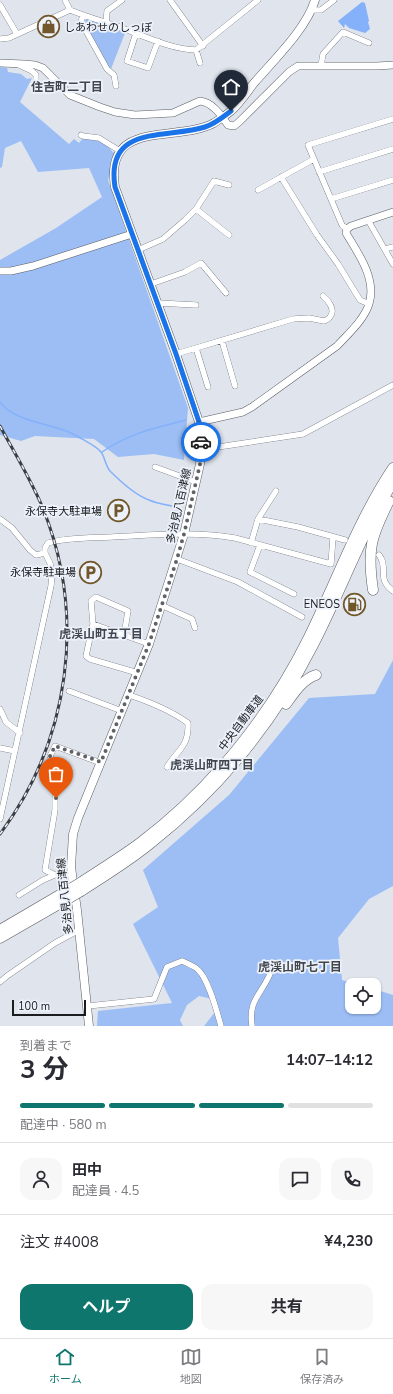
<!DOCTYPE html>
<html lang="ja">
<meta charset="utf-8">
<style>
body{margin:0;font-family:"Nunito Sans","Noto Sans JP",sans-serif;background:#f7f7f7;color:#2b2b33;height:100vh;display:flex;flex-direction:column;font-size:15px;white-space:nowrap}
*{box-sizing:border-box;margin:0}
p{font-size:13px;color:#7c7c81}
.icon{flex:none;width:22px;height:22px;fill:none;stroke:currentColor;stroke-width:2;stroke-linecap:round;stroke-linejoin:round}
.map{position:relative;height:1026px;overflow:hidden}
.panel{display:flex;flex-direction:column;background:#fff;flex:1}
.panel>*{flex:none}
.buttons{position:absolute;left:345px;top:978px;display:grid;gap:8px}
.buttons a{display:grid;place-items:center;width:36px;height:36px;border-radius:8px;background:#fff;box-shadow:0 1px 3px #0004;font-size:20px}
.scale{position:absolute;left:12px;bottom:10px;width:74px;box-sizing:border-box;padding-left:4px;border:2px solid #1a1c1f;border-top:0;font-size:11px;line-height:14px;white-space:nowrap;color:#1a1c1f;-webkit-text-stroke:3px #ecf1fa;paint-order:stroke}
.pin{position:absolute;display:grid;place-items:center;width:34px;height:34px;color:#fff;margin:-41px -17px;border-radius:50% 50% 50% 0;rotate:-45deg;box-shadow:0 0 4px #0007}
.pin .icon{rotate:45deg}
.courier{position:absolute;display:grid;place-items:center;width:40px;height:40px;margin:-20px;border:3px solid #1a73e8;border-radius:50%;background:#fff;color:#222;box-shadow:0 1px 5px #0007}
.headline em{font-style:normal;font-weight:700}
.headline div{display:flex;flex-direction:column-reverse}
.headline{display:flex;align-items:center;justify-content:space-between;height:68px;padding:0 20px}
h1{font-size:26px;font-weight:700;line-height:30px}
.bar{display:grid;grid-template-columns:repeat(4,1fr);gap:6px 4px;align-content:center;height:48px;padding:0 20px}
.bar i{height:5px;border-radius:3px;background:#e1e1e2}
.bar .current{background:#0f766e}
.bar p{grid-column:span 4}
.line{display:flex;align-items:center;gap:10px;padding:0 20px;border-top:1px solid #e1e1e2}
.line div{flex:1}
.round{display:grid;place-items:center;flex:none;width:42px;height:42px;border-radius:12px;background:#f7f7f7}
.button{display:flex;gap:8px;margin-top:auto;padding:8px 20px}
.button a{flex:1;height:46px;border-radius:12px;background:#0f766e;color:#fff;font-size:16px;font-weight:700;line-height:46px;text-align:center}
.button a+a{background:#f7f7f7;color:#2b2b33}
.menu{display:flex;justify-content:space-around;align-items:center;height:56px;border-top:1px solid #e1e1e2;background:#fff;font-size:11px;color:#7c7c81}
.menu a{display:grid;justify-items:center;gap:2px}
.menu .current{color:#0f766e}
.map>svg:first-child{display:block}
.green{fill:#9cbef5}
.water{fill:#84b1fa}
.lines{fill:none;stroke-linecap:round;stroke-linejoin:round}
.stream{stroke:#84b1fa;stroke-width:1.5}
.minor-casing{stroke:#595d65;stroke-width:6}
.tertiary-casing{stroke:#595d65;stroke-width:8}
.secondary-casing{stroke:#595d65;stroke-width:9}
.motorway-casing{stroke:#595d65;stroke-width:11}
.minor{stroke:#fff;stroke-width:5.5}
.tertiary{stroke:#fff;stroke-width:7}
.secondary{stroke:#fff;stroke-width:8}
.motorway{stroke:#fff;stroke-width:10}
.rail-casing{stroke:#3b3e42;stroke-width:3}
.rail{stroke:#ecf1fa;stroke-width:1.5;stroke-dasharray:4.5;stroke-linecap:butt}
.motorway-bridge-casing{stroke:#595d65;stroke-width:11;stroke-linecap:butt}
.motorway-bridge{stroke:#fff;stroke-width:10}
.done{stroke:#5f6267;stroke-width:4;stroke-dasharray:0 7.2}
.route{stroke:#1a73e8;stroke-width:5}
.labels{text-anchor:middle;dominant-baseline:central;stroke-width:3.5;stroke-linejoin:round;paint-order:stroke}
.poi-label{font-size:11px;fill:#1a1c1f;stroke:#ecf1fa;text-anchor:end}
.street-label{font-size:11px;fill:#1a1c1f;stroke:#ecf1fa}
.neighbourhood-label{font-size:12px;font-weight:bold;fill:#42464d;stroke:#ecf1fa}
</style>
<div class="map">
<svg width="393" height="1026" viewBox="0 0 393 1026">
<rect width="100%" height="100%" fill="#dfe4ed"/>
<path class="green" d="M87 19 125 33 111 69 108 68 84 21Z
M0 67 7 68 8 72 21 74 27 79 32 78 20 102 69 144 74 139 79 143 83 138C101 140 103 141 115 154L108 180 188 408 184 460 154 454 118 457 94 439 35 436 21 441 0 435V260L56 228 102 197 89 168 38 172 21 141 5 148 2 167 0 168Z
M393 660V886L369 899 338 938 342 980 360 985H352V1007H374V989L393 995V1026H204L215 1012 212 999 199 996 187 1005 180 1020 183 1026H97L98 1011 172 1003 133 924 158 907 143 870 229 795 309 698 375 694Z"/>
<path class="water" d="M362 2 365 3 369 21 368 22 370 29 365 33 349 28 345 24 344 28 338 21Z"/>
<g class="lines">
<path class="stream" d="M0 402C15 423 53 423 75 435 83 440 95 445 101 452 105 457 105 465 110 471 121 482 135 495 149 500 158 504 168 505 176 507
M102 452C130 433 154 428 186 420"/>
<defs>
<path id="minor" d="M65 0 70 10C87 17 105 22 122 28 146 37 171 49 196 50L258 0
M170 0 203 46
M0 5 17 34
M312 10H321L334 0
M83 15 81 22 107 69 114 75 116 86
M106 23 107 11 122 0
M136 33 127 61 148 68 158 41
M0 39 9 38 70 10
M196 50 200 63
M19 65 32 71 36 75V81L34 87
M321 66 323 54 343 32 369 43
M81 135 83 136 99 138 120 151
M319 172 393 149
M281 177 317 235 338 264 360 300 369 304
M258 190 314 159
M331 199 393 180
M196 209 229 235
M368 220 393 264
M347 229 342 225 308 145 393 119
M385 249 393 247
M138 250 163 239 185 220 196 209 214 181 229 185
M151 284 185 272 201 263 226 293
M158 303 196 305
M222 341 235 386
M196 348 208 387
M176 354 293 319 309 318 324 321C326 320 329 319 330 317 336 310 328 300 323 296
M202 446 214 447 225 446 303 434 393 385
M155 467 196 482
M0 519 12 528 30 550 36 555 45 553
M258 519 298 527 345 540
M251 543 258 519 276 491
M260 545 250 572 294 594
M379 555C389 567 376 579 393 591
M177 559 238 582 302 617
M161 605 192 619 195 628
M93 624 149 644
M124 635 128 611 96 597 91 601 93 624 86 656 90 659 138 673
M69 691 122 711
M129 695C150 702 170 710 188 723 189 747 178 749 167 767
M0 709 6 722 20 733
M0 748 15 751
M0 819 51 586 52 575 50 563 45 553V548L48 543C68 537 92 538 112 537 153 535 195 531 235 538L331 564 333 537
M71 874 55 875 45 870 55 810V765L50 756 55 746 101 763
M19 895 43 880 55 875
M0 982 7 976 55 943 79 930
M88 1006 154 999 167 967 182 961C186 963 192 965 196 968 208 976 217 1012 221 1026
M252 1026C248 1000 261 995 270 974"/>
<path id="tertiary" d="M0 63 24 64 35 65 43 68 70 95 100 107 115 112 135 115 173 113 200 101C212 102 221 115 228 125L234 126 239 122 289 72 298 66H377L393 65
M0 271H11L33 266 132 234
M199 422 243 412 252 407 337 346C348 334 364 320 369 304 377 279 358 253 346 233L347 229 351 226 393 212"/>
<path id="secondary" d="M89 1026 77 910 71 867 73 834 78 818 149 644 184 534 200 464 202 446 199 422 176 354 115 187C104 118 177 143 214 123 219 120 226 115 231 111 240 103 247 92 254 83 274 60 307 28 315 0"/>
<path id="motorway" d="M373 590C367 549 371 537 389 501
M286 704C294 693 303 679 316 675
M80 883C100 870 121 857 140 843 210 790 268 719 307 641 336 583 357 522 393 468
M81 891C105 876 129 861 151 843 219 789 274 722 313 645 341 591 361 534 393 482
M0 930 63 893
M0 938 66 900"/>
</defs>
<use href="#minor" class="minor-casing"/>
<use href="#tertiary" class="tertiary-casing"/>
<use href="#secondary" class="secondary-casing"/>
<use href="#motorway" class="motorway-casing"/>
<use href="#minor" class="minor"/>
<use href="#tertiary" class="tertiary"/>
<use href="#secondary" class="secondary"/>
<use href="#motorway" class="motorway"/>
<defs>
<path id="rail" d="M0 426C14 452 30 478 42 506 87 616 70 740 0 834"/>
</defs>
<use href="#rail" class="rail-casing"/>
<use href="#rail" class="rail"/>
<defs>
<path id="motorway-bridge" d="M63 893 80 883
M66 900 81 891"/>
</defs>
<use href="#motorway-bridge" class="motorway-bridge-casing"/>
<use href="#motorway-bridge" class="motorway-bridge"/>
</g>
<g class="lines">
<path class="done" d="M56 798 55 765 50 756 55 746 101 762 149 644 177 559 184 534 196 482 200 464 201 442"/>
<path class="route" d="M201 442 199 422 176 354 115 187C105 124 167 139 205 127 215 124 223 117 231 111"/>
</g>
<defs>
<symbol id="shop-ring" viewBox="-11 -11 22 22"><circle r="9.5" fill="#ecf1fa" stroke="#715729" stroke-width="1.5"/><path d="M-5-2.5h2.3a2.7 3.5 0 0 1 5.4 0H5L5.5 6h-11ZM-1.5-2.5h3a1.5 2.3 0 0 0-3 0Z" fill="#715729"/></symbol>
<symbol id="parking-ring" viewBox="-11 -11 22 22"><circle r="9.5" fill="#ecf1fa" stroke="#715729" stroke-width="1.5"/><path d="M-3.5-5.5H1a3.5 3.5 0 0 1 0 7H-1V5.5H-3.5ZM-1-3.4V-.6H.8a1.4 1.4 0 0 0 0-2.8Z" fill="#715729"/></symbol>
<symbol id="fuel-ring" viewBox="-11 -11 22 22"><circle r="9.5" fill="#ecf1fa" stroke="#715729" stroke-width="1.5"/><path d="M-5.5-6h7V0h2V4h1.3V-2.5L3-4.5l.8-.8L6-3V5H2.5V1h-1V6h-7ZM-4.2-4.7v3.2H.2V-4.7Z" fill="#715729"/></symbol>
</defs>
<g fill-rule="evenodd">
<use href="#shop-ring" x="36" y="14" width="25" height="25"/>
<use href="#parking-ring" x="106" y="498" width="25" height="25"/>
<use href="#parking-ring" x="78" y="560" width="25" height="25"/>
<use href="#fuel-ring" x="342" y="592" width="25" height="25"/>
</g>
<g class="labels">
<g class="poi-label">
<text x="64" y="27" text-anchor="start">しあわせのしっぽ</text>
<text x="102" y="511">永保寺大駐車場</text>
<text x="76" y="572">永保寺駐車場</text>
<text x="340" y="604">ENEOS</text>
</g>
<g class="street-label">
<text transform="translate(179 506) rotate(-77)">多治見八百津線</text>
<text transform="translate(241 723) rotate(-53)">中央自動車道</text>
<text transform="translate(65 896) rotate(-96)">多治見八百津線</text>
</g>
<g class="neighbourhood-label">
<text x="67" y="87">住吉町二丁目</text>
<text x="101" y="634">虎渓山町五丁目</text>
<text x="212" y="765">虎渓山町四丁目</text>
<text x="300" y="967">虎渓山町七丁目</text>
</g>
</g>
</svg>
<div class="buttons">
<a><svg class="icon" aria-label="locate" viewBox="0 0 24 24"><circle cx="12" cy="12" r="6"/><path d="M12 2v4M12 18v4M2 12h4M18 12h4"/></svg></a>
</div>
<div class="scale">100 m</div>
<div class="pin" style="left:56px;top:798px;background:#ea580c"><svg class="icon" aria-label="bag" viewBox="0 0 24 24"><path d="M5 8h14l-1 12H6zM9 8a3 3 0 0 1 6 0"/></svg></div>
<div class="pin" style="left:231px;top:111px;background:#1f2937"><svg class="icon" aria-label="home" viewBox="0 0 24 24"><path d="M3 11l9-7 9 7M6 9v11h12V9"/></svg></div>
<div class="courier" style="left:201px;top:442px"><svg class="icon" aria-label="car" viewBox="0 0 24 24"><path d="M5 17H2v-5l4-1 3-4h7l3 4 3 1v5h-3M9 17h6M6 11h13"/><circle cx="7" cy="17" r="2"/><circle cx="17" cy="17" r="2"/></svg></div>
</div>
<section class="panel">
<div class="headline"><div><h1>3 分</h1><p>到着まで</p></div><em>14:07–14:12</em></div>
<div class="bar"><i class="current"></i><i class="current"></i><i class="current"></i><i></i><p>配達中 · 580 m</p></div>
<div class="line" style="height:72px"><a class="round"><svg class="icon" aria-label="person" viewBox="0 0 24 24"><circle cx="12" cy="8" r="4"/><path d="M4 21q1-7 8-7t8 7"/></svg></a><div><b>田中</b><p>配達員 · 4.5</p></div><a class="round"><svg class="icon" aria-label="chat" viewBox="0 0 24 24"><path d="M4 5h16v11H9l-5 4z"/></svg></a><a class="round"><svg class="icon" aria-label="phone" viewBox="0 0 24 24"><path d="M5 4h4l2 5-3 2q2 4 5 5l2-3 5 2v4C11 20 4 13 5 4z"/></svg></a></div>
<div class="line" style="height:52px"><div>注文 #4008</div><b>¥4,230</b></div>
<div class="button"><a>ヘルプ</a><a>共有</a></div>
</section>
<nav class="menu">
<a class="current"><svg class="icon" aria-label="home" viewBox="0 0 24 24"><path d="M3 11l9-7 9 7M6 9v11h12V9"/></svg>ホーム</a>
<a><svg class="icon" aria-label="map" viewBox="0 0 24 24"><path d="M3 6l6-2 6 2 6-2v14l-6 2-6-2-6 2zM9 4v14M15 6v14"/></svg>地図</a>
<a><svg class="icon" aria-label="saved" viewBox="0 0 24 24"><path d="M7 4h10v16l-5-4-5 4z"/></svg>保存済み</a>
</nav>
